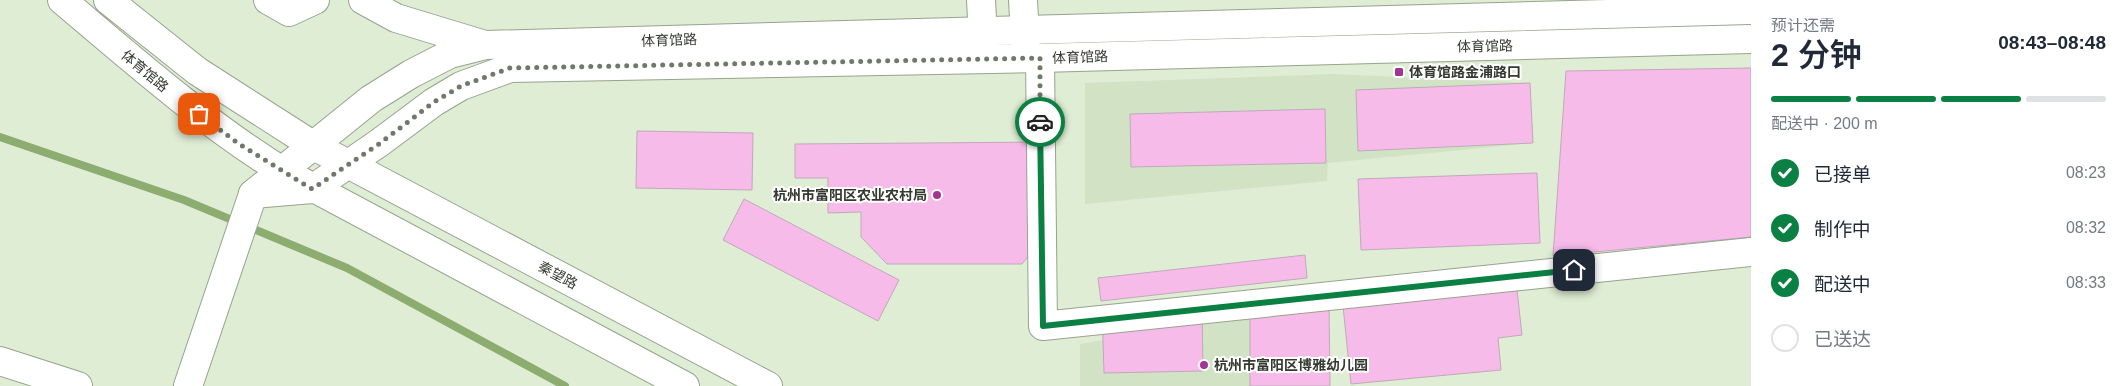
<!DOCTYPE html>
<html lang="zh">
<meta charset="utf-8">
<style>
body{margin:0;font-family:Arial,"Noto Sans SC",sans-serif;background:#f6f6f7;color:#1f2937;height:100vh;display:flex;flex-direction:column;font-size:19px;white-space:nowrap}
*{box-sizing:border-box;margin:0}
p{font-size:16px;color:#747a83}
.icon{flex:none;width:28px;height:28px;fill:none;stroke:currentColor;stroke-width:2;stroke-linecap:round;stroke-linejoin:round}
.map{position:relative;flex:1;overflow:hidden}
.details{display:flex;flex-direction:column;background:#fff;width:375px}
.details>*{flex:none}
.pin{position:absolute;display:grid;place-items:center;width:42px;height:42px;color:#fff;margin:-21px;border-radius:10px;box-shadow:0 2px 8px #0006}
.courier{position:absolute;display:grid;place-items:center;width:50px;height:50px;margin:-25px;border:4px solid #0b8043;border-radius:50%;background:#fff;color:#222;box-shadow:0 1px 6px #0007}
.summary em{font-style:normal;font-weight:600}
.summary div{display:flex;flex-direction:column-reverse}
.summary{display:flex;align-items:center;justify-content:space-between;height:85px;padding:0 20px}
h1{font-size:32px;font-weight:600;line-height:38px}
.bar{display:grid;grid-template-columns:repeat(4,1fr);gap:8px 5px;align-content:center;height:60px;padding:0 20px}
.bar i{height:6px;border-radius:4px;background:#e0e1e3}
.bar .on{background:#0b8043}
.bar p{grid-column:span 4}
ol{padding:0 20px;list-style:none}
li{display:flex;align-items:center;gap:15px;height:55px}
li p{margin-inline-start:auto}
li .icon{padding:5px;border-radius:50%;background:#0b8043;color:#fff;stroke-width:4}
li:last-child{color:#747a83}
li i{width:28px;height:28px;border:2px solid #e0e1e3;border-radius:50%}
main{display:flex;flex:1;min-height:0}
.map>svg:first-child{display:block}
.built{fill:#d2e3c5}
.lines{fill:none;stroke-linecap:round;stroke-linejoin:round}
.stream{stroke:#8cac70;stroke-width:8}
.building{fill:#f7bbea;stroke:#bfa9ba}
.minor-casing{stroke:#97a38d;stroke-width:30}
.major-casing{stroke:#97a38d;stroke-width:30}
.minor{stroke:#fff;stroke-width:28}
.major{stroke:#fff;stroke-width:28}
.done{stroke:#70786a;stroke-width:5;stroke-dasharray:0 9}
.route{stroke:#0b8043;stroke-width:6}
.poi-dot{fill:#a33493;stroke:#fff;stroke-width:2}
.labels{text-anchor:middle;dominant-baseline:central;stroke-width:4;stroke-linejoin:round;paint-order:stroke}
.street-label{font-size:14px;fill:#343930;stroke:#fff}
.poi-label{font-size:14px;font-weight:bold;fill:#343930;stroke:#fff;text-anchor:start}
</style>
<main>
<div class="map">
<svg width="1751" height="386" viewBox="0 0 1751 386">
<rect width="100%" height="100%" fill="#dfedd5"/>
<path class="built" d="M1332 74 1530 83 1533 143 1328 163 1327 181 1085 204V83Z
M1329 302 1327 386H1080V344Z"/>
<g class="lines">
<path class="stream" d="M0 137 184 200 347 268 565 386"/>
</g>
<path class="building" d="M1751 68V237L1553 256 1566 71Z
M1530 83 1533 143 1358 151 1356 90Z
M1325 109 1326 163 1131 167 1130 114Z
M637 131 753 133 752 190 636 188Z
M1045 142 1046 235 1022 264H887L861 237V212L828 213V178H795V144Z
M1537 173 1540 243 1361 250 1358 179Z
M744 199 899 280 878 321 723 240Z
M1305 255 1307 278 1101 301 1098 278Z
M1517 290 1522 335 1498 338 1501 370 1351 384 1343 306Z
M1250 302H1329L1330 386H1250Z
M1202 308 1203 371 1104 373 1102 310Z"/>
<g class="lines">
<defs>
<path id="minor" d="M268 0 289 12 315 0
M981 0 984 56
M1023 0 1026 54
M1040 58 1043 326 1751 252
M0 361 78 386
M188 386 253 194"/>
<path id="major" d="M62 0C133 60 202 121 282 171L685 386
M108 0 197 71 314 146 768 386
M363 0 396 18 485 45
M253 194 371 99 411 74 450 54 486 45 1751 10
M253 194 312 189 379 143 434 102 461 86 510 68 1040 58 1751 39"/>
</defs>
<use href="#minor" class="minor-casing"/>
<use href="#major" class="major-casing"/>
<use href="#minor" class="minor"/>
<use href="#major" class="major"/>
</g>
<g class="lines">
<path class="done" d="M199 114 239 144 312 189 379 144 434 102 461 86 510 68 1040 58V122"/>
<path class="route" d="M1040 122 1043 326 1574 270"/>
</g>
<g class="poi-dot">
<rect x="1394" y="67" width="10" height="10" rx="2.5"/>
<circle cx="937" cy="195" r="5"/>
<circle cx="1204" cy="365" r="5"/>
</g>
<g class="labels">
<g class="street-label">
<text transform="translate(669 40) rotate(-2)">体育馆路</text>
<text transform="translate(1485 46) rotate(-1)">体育馆路</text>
<text transform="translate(1080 57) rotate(-2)">体育馆路</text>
<text transform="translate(145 71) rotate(40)">体育馆路</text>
<text transform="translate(558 275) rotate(28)">秦望路</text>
</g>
<g class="poi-label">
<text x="1409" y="72">体育馆路金浦路口</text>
<text x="927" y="195" text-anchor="end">杭州市富阳区农业农村局</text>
<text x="1214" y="365">杭州市富阳区博雅幼儿园</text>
</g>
</g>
</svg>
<div class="pin" style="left:199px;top:114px;background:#ea580c"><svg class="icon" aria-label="bag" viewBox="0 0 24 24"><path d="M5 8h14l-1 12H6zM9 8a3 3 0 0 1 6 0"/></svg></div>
<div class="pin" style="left:1574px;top:270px;background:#1f2937"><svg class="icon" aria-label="home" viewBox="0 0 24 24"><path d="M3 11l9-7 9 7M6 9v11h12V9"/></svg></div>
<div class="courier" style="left:1040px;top:122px"><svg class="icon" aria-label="car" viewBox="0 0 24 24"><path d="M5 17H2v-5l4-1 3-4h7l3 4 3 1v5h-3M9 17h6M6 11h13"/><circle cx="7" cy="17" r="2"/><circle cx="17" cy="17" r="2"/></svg></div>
</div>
<section class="details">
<div class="summary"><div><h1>2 分钟</h1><p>预计还需</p></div><em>08:43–08:48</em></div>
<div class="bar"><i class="on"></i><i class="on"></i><i class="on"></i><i></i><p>配送中 · 200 m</p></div>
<ol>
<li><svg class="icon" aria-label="check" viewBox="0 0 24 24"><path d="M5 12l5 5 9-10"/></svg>已接单<p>08:23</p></li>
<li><svg class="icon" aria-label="check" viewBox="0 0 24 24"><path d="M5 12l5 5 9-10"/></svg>制作中<p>08:32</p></li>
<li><svg class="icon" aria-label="check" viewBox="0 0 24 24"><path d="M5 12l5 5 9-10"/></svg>配送中<p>08:33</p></li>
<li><i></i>已送达</li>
</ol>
</section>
</main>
